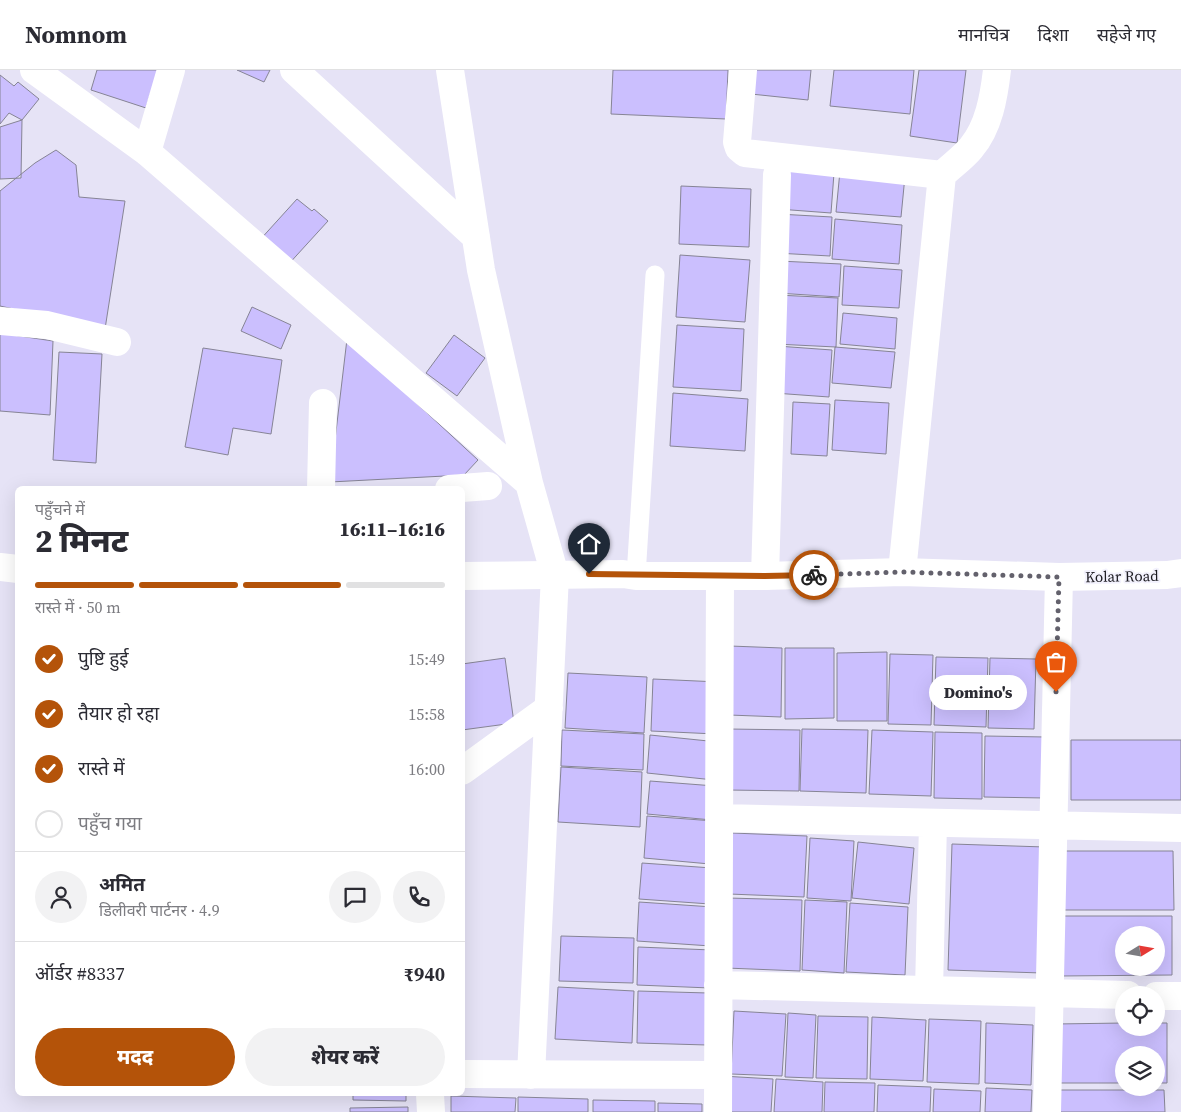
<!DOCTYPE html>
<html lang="hi">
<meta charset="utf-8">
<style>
body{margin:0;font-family:"Source Serif 4","Noto Sans Devanagari",serif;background:#f2f2f3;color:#2b2b33;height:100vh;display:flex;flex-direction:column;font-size:19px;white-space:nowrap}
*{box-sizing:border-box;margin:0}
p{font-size:16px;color:#7c7c81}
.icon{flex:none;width:28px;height:28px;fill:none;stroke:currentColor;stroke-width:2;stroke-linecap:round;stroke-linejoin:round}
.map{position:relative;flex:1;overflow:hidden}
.side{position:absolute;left:15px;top:416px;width:450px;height:610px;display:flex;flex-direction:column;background:#fff;border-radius:8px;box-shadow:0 5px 20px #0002}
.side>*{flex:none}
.needle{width:32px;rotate:79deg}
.tools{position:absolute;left:1115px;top:856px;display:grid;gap:10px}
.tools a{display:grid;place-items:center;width:50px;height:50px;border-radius:50%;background:#fff;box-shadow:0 5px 20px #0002;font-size:25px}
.pin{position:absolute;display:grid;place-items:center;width:42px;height:42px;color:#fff;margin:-51px -21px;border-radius:50% 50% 50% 0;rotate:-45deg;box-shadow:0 0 5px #0007}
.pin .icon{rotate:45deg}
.courier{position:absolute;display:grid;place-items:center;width:50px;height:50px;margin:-25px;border:4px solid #b45309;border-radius:50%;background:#fff;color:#222;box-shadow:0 1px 6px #0007}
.bubble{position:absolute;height:35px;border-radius:18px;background:#fff;box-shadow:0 5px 20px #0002;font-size:16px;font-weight:800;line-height:35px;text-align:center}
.headline em{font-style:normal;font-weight:800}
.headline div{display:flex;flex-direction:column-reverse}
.headline{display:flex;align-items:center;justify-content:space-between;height:85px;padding:0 20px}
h1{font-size:32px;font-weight:800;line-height:38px}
.bar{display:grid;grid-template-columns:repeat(4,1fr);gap:8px 5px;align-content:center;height:60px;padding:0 20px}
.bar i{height:6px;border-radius:4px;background:#e1e1e2}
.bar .current{background:#b45309}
.bar p{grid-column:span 4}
.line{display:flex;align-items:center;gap:12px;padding:0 20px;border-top:1px solid #e1e1e2}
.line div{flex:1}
.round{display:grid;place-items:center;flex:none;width:52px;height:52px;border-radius:26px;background:#f2f2f3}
ol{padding:0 20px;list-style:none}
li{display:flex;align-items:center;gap:15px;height:55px}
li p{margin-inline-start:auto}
li .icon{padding:5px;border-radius:50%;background:#b45309;color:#fff;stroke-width:4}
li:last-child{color:#7c7c81}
li i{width:28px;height:28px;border:2px solid #e1e1e2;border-radius:50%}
.button{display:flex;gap:10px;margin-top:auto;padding:10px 20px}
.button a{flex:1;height:58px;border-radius:30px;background:#b45309;color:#fff;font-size:20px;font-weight:800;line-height:58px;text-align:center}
.button a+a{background:#f2f2f3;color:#2b2b33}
header{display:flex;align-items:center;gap:30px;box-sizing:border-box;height:70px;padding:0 25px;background:#fff;border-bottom:1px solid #e1e1e2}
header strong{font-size:24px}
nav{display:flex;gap:28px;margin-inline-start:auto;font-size:18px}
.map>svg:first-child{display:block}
.building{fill:#cbbffe;stroke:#868495;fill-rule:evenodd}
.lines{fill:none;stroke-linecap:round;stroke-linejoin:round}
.lane{stroke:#fff;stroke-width:19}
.street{stroke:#fff;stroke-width:28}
.secondary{stroke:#fff;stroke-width:28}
.done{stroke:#63616c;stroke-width:5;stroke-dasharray:0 9}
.route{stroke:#b45309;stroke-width:6}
.labels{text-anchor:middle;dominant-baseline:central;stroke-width:4;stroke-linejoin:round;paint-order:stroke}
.street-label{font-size:15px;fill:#1c1b21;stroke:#f3f2fd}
</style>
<header>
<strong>Nomnom</strong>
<nav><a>मानचित्र</a><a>दिशा</a><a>सहेजे गए</a></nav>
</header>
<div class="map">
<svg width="1181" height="1042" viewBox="0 0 1181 1042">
<rect width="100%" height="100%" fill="#e6e3f6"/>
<path class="building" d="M97 0H158L146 38 91 20Z
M237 0H270L264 12Z
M613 0H728L726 49 611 44Z
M753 0H811L808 30 751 24Z
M834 0H914L910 44 830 36Z
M919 0H966L957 73 910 66Z
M0 5 14 16 18 12 39 29 22 50 9 43 0 54Z
M22 50 21 108 0 109V57Z
M56 80 76 95 79 127 125 131 105 259 0 236V121L35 93Z
M780 100 834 103 831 143 778 139Z
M840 101 905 106 901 147 836 142Z
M681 116 751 119 749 177 679 174Z
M297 129 312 141 314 139 328 151 286 197 258 172Z
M778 144 832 147 830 186 776 183Z
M835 149 902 155 899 194 832 189Z
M680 185 750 190 745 252 676 247Z
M779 191 841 194 839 227 777 223Z
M844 196 902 200 899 238 842 235Z
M777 225 838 228 836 277 775 274Z
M252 237 291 255 281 279 241 261Z
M843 243 897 248 895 279 840 274Z
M677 255 744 259 741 321 673 317Z
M0 263 53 271 50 345 0 341Z
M454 265 485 288 457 326 426 303Z
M347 269 478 390 464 405 330 412Z
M777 276 832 280 829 327 774 323Z
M835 277 895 282 891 318 832 313Z
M203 278 282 290 271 364 233 358 228 385 185 377Z
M59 282 102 284 96 393 53 390Z
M673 323 748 329 745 381 670 376Z
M835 330 889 333 886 384 832 380Z
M793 332 830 334 827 386 791 384Z
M730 576 782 578 781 647 729 645Z
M785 578H834V648L785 649Z
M887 582V651H837V583Z
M890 584 933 585 931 655 888 654Z
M936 587 988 588 986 657 934 655Z
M505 588 514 653 462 660V594Z
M990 588 1036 589 1034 659 988 658Z
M568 603 647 607 644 663 565 658Z
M653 609 719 612 716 664 651 661Z
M728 659 800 660 799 721 727 720Z
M802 659 868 660 866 723 800 721Z
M562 660 644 664 643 700 561 696Z
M872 660 933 662 931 726 869 724Z
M935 662 982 663V729L934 728Z
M650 665 718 672 714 710 647 703Z
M985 666 1046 667 1045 728 984 727Z
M1071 670H1181V730H1071Z
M561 697 642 702 640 757 558 752Z
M650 711 715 716 712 750 647 744Z
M647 746 714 751 710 794 644 788Z
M732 763 807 766 804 827 729 824Z
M810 768 854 771 851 831 807 828Z
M858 772 914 778 909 834 852 828Z
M952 774 1045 777 1042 903 948 900Z
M1061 781H1173L1174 840H1061Z
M642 793 712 798 710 834 639 829Z
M728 828 802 830 800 901 726 898Z
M805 830 847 832 844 903 802 900Z
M639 832 713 837 711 876 637 871Z
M850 833 908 837 905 905 846 902Z
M1060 846H1172V905L1060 906ZM1124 865H1156V898H1124Z
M561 866 634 868 633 913 559 911Z
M638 877 712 880 710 918 637 915Z
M558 917 634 921 632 973 555 969Z
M638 921 708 923 707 975 637 973Z
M734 941 786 944 782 1006 731 1004Z
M788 943 816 945 813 1008 785 1007Z
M818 946 868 947 867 1009 816 1008Z
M872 947 926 950 923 1011 870 1009Z
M929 949 981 951 979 1014 927 1012Z
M986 953 1033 955 1031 1015 985 1013Z
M1124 953V958H1156V953H1167V1013H1156V985H1124V1013H1055V954Z
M722 1006 773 1009 771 1042H720Z
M776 1009 823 1012 822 1042H774Z
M825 1012 875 1013 874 1042H824Z
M878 1015 931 1017 930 1042H877Z
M986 1018 1032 1020 1031 1042H985Z
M934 1019 981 1021 980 1042H933Z
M1057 1020H1164L1165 1042H1057Z
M353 1024H406V1031L353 1030Z
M451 1026 516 1028 515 1042H451Z
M518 1027 588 1029V1042H518Z
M593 1030 655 1031V1042H593Z
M658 1033 702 1034V1042H658Z
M408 1037V1042H350V1038Z"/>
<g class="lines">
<path class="lane" d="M636 506 655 205"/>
<path class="street" d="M34 0 147 82 529 413 555 505 531 1005
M294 0 476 167
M450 0 481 200 529 413
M743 0 737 72 739 78 745 83 942 105
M147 82 171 0
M0 251 47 255 117 272
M321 419 323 333
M449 419 488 416
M902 502 942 105C951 96 963 88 971 78 989 57 994 26 997 0
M765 506 777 105
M462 701 549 638
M719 748 1181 758
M718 915 1128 925
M929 920 933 753
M1156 926H1180
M462 1004 718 1005
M430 1024 431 1042
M718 1042 720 506
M1047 1042 1059 507"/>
<path class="secondary" d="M0 497 18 499
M462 506 623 504 636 506H765L902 502 1059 507 1167 505 1181 503"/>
</g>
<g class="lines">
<path class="done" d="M814 505 902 502 1059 507 1056 622"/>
<path class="route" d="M589 504 765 506 814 505"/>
</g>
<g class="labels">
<g class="street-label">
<text transform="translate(1122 506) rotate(-1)">Kolar Road</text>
</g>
</g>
</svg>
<div class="tools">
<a><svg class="needle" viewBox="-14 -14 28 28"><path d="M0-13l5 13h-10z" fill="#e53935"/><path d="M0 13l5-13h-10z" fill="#7c7c81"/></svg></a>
<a><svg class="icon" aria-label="locate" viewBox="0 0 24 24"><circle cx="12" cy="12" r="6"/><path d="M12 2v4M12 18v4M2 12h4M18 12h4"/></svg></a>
<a><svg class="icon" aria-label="layers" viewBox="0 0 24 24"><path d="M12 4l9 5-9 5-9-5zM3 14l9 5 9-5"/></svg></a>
</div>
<div class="pin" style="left:1056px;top:622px;background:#ea580c"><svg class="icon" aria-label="bag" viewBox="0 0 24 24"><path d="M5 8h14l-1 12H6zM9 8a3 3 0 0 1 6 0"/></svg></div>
<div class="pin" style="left:589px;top:504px;background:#1f2937"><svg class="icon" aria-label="home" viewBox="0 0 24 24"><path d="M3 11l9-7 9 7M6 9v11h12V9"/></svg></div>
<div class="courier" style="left:814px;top:505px"><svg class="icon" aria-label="bike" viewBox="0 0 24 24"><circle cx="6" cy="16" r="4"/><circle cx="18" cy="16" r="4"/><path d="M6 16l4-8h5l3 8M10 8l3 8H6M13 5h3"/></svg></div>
<div class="bubble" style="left:929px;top:605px;width:98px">Domino's</div>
<section class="side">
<div class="headline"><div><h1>2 मिनट</h1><p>पहुँचने में</p></div><em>16:11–16:16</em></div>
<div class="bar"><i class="current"></i><i class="current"></i><i class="current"></i><i></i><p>रास्ते में · 50 m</p></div>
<ol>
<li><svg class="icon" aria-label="check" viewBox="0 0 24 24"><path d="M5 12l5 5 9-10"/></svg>पुष्टि हुई<p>15:49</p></li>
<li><svg class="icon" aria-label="check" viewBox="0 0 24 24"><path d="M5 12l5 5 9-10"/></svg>तैयार हो रहा<p>15:58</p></li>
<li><svg class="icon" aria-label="check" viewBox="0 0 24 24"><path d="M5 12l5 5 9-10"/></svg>रास्ते में<p>16:00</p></li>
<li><i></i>पहुँच गया</li>
</ol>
<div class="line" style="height:90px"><a class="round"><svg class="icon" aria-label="person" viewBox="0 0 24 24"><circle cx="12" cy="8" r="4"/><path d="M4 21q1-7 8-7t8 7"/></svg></a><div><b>अमित</b><p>डिलीवरी पार्टनर · 4.9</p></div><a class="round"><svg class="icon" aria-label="chat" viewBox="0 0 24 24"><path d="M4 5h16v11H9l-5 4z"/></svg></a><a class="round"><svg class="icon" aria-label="phone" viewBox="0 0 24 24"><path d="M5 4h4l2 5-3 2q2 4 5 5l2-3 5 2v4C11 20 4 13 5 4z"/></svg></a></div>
<div class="line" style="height:65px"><div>ऑर्डर #8337</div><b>₹940</b></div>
<div class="button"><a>मदद</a><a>शेयर करें</a></div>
</section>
</div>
